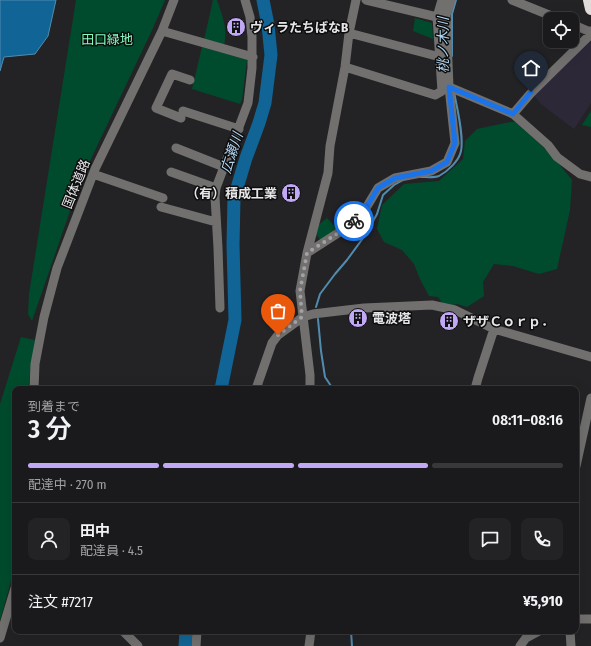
<!DOCTYPE html>
<html lang="ja">
<meta charset="utf-8">
<style>
body{margin:0;font-family:"Fira Sans Condensed","Noto Sans JP",sans-serif;background:#232325;color:#f1f3f6;height:100vh;display:flex;flex-direction:column;font-size:15px;white-space:nowrap}
*{box-sizing:border-box;margin:0}
p{font-size:13px;color:#9fa1a3}
.icon{flex:none;width:22px;height:22px;fill:none;stroke:currentColor;stroke-width:2;stroke-linecap:round;stroke-linejoin:round}
.map{position:relative;flex:1;overflow:hidden}
.panel{position:absolute;left:12px;top:386px;width:567px;height:248px;display:flex;flex-direction:column;background:#1a1a1c;border-radius:8px;box-shadow:0 4px 16px #0002,0 0 0 1px #38383b}
.panel>*{flex:none}
.tools{position:absolute;left:543px;top:12px;display:grid;gap:8px}
.tools a{display:grid;place-items:center;width:36px;height:36px;border-radius:8px;background:#1a1a1c;box-shadow:0 4px 16px #0002,0 0 0 1px #38383b;font-size:20px}
.pin{position:absolute;display:grid;place-items:center;width:34px;height:34px;color:#fff;margin:-41px -17px;border-radius:50% 50% 50% 0;rotate:-45deg;box-shadow:0 0 4px #0007}
.pin .icon{rotate:45deg}
.courier{position:absolute;display:grid;place-items:center;width:40px;height:40px;margin:-20px;border:3px solid #1a73e8;border-radius:50%;background:#fff;color:#222;box-shadow:0 1px 5px #0007}
.headline em{font-style:normal;font-weight:600}
.headline div{display:flex;flex-direction:column-reverse}
.headline{display:flex;align-items:center;justify-content:space-between;height:68px;padding:0 16px}
h1{font-size:26px;font-weight:600;line-height:30px}
.bar{display:grid;grid-template-columns:repeat(4,1fr);gap:6px 4px;align-content:center;height:48px;padding:0 16px}
.bar i{height:5px;border-radius:3px;background:#38383b}
.bar .selected{background:#c0a8f4}
.bar p{grid-column:span 4}
.line{display:flex;align-items:center;gap:10px;padding:0 16px;border-top:1px solid #38383b}
.line div{flex:1}
.round{display:grid;place-items:center;flex:none;width:42px;height:42px;border-radius:8px;background:#232325}
.map>svg:first-child{display:block}
.medical{fill:#2c2838}
.green{fill:#004b2d}
.water{fill:#116596;stroke:#518caf}
.lines{fill:none;stroke-linecap:round;stroke-linejoin:round}
.stream{stroke:#518caf;stroke-width:2}
.river{stroke:#116596;stroke-width:13}
.minor{stroke:#71706f;stroke-width:9}
.highway{stroke:#e0dcda;stroke-width:12}
.done{stroke:#a2a2a4;stroke-width:4;stroke-dasharray:0 7.2}
.route{stroke:#1a73e8;stroke-width:5}
.labels{text-anchor:middle;dominant-baseline:central;stroke-width:3;stroke-linejoin:round;paint-order:stroke}
.poi-label{font-size:13px;font-weight:bold;fill:#e6e6e8;stroke:#0d0d0e;text-anchor:start}
.park-label{font-size:13px;fill:#84f9bc;stroke:#0d0d0e}
.street-label{font-size:13px;fill:#e6e6e8;stroke:#0d0d0e}
.water-label{font-size:14px;font-style:italic;fill:#b0d5f1;stroke:#0d0d0e}
</style>
<div class="map">
<svg width="591" height="646" viewBox="0 0 591 646">
<rect width="100%" height="100%" fill="#232326"/>
<path class="medical" d="M591 37V103L574 129 541 104 533 94Z"/>
<path class="green" d="M76 0H165L153 28 80 182 32 321 28 314 29 294Z
M213 0H217C222 15 228 29 224 45L204 40Z
M415 18 432 23 433 39 413 31Z
M202 47 247 60 242 100 240 104 192 89Z
M591 111V127L582 125Z
M510 122H515C537 139 555 158 572 180L570 210 557 269 539 274 513 266 494 264 483 282 484 296 467 307 457 304 445 307 438 297 429 296 420 279 414 264 402 250 384 242 377 229 382 205 404 184 439 181 463 159 465 141 477 129Z
M327 218 338 230 321 241 315 233 317 226Z
M21 337 35 340 28 389H15V566L0 621V404Z"/>
<path class="water" d="M0 0H56L48 36 35 54 4 57 0 71Z"/>
<g class="lines">
<path class="stream" d="M452 56V14L456 0
M421 177C427 177 434 178 439 176 448 171 459 161 461 151 464 136 457 108 454 92
M316 307 320 294 335 274 347 260 366 234 377 214 383 195 394 185 403 180
M318 319 321 351 325 377 333 389
M351 631 352 646"/>
<path class="river" d="M221 389 235 320 233 245 234 198 246 158 259 123 265 103 271 55 268 25 263 0
M185 646 186 631"/>
<path class="minor" d="M366 0 437 17
M512 0 559 19
M572 24 588 31H591
M162 31 253 57
M349 33 440 57
M345 67 435 95 442 91 437 17 442 0
M449 87 513 114 548 145 557 157 580 174 591 177
M183 111 239 129
M513 114 531 93 591 34
M181 118 156 108 172 74 190 80
M176 148 224 167
M171 172 216 188
M93 174 163 198
M161 207 216 222
M307 253 349 226 366 208 378 188 395 178 431 171 447 162 455 143 449 87 446 15 451 0
M220 308 218 248 215 197 216 188 248 103 252 68V37L250 17 245 0
M34 389 35 364 44 317 57 268 95 169 162 31 174 0
M256 389 272 343 278 335 303 317 313 314 364 308 432 305 455 310 494 329
M310 389V375L300 291 307 253 328 173 330 146 345 67 349 33 356 0
M475 389 478 378 494 329 591 357
M576 466 591 398
M576 619H591
M123 631 138 646
M570 631 571 646
M0 638 15 588
M196 646 197 631
M309 646 311 631
M520 646 526 638 539 631"/>
<path class="highway" d="M589 0 591 9"/>
</g>
<g class="lines">
<path class="done" d="M278 335 302 317 300 291 307 253 349 226 354 221"/>
<path class="route" d="M354 221 366 208 378 188 395 178 431 171 447 162 455 143 449 87 513 114 531 92"/>
</g>
<defs>
<symbol id="building-disc" viewBox="-11 -11 22 22"><circle r="9.5" fill="#c0a8f4" stroke="#0d0d0e"/><path d="M-4-6H4V6H1V3H-1V6H-4ZM-2.5-4.3h1.7v1.8h-1.7ZM.8-4.3h1.7v1.8H.8ZM-2.5-1h1.7V.8h-1.7ZM.8-1h1.7V.8H.8Z" fill="#111"/></symbol>
</defs>
<g fill-rule="evenodd">
<use href="#building-disc" x="225" y="16" width="22" height="22"/>
<use href="#building-disc" x="280" y="182" width="22" height="22"/>
<use href="#building-disc" x="347" y="307" width="22" height="22"/>
<use href="#building-disc" x="438" y="310" width="22" height="22"/>
</g>
<g class="labels">
<g class="poi-label">
<text x="250" y="27">ヴィラたちばなB</text>
<text x="277" y="193" text-anchor="end">（有）積成工業</text>
<text x="372" y="318">電波塔</text>
<text x="463" y="321">ザザＣｏｒｐ．</text>
</g>
<g class="park-label">
<text x="107" y="39">田口緑地</text>
</g>
<g class="street-label">
<text transform="translate(76 184) rotate(-68)">国体道路</text>
</g>
<g class="water-label">
<text transform="translate(443 45) rotate(-90)">桃ノ木川</text>
<text transform="translate(232 153) rotate(-72)">広瀬川</text>
</g>
</g>
</svg>
<div class="tools">
<a><svg class="icon" aria-label="locate" viewBox="0 0 24 24"><circle cx="12" cy="12" r="6"/><path d="M12 2v4M12 18v4M2 12h4M18 12h4"/></svg></a>
</div>
<div class="pin" style="left:278px;top:335px;background:#ea580c"><svg class="icon" aria-label="bag" viewBox="0 0 24 24"><path d="M5 8h14l-1 12H6zM9 8a3 3 0 0 1 6 0"/></svg></div>
<div class="pin" style="left:531px;top:92px;background:#1f2937"><svg class="icon" aria-label="home" viewBox="0 0 24 24"><path d="M3 11l9-7 9 7M6 9v11h12V9"/></svg></div>
<div class="courier" style="left:354px;top:221px"><svg class="icon" aria-label="bike" viewBox="0 0 24 24"><circle cx="6" cy="16" r="4"/><circle cx="18" cy="16" r="4"/><path d="M6 16l4-8h5l3 8M10 8l3 8H6M13 5h3"/></svg></div>
<section class="panel">
<div class="headline"><div><h1>3 分</h1><p>到着まで</p></div><em>08:11–08:16</em></div>
<div class="bar"><i class="selected"></i><i class="selected"></i><i class="selected"></i><i></i><p>配達中 · 270 m</p></div>
<div class="line" style="height:72px"><a class="round"><svg class="icon" aria-label="person" viewBox="0 0 24 24"><circle cx="12" cy="8" r="4"/><path d="M4 21q1-7 8-7t8 7"/></svg></a><div><b>田中</b><p>配達員 · 4.5</p></div><a class="round"><svg class="icon" aria-label="chat" viewBox="0 0 24 24"><path d="M4 5h16v11H9l-5 4z"/></svg></a><a class="round"><svg class="icon" aria-label="phone" viewBox="0 0 24 24"><path d="M5 4h4l2 5-3 2q2 4 5 5l2-3 5 2v4C11 20 4 13 5 4z"/></svg></a></div>
<div class="line" style="height:52px"><div>注文 #7217</div><b>¥5,910</b></div>
</section>
</div>
